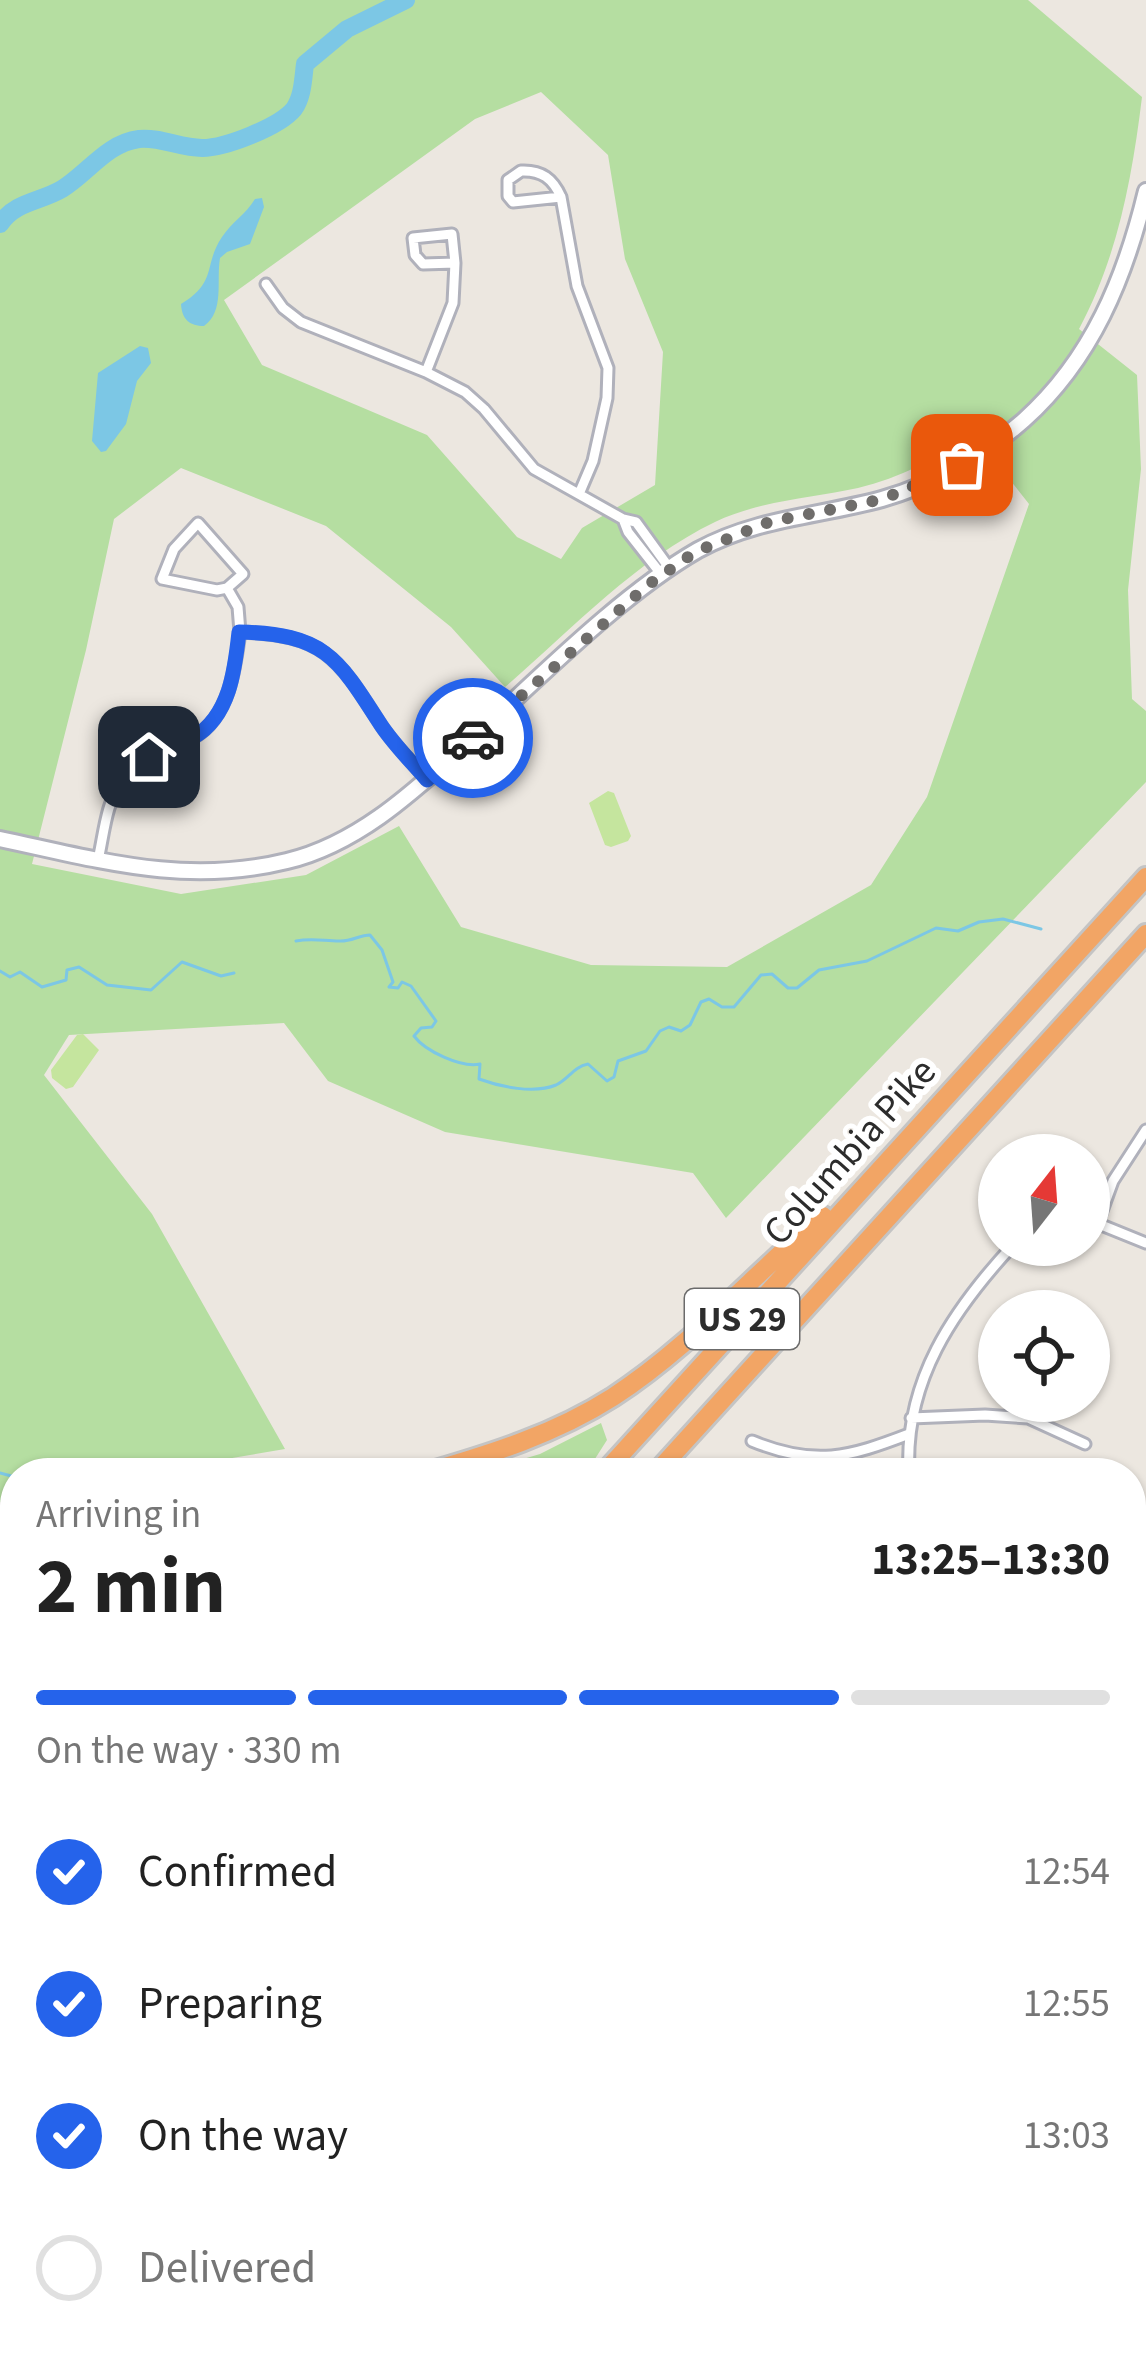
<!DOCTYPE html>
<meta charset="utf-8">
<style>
body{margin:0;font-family:"Source Sans 3",sans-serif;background:#f2f2f2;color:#222;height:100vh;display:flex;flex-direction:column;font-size:45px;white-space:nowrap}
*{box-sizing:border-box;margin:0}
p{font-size:39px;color:#767676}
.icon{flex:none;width:66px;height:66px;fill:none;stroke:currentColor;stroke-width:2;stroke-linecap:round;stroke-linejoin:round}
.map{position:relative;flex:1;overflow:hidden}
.panel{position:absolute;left:0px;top:1458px;width:1146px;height:903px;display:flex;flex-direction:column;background:#fff;border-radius:48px 48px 0 0;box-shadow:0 3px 9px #0004}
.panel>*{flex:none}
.needle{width:78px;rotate:17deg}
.buttons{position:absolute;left:978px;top:1134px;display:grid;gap:24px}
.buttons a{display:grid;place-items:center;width:132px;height:132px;border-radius:50%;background:#fff;box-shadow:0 3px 9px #0004;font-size:60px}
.pin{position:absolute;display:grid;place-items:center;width:102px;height:102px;color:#fff;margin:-51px;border-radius:24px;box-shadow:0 6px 18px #0006}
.courier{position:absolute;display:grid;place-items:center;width:120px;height:120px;margin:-60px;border:9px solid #2563eb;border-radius:50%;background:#fff;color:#222;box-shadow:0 3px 15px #0007}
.summary em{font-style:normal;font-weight:700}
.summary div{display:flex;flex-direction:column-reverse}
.summary{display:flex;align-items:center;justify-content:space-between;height:204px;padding:0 36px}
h1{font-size:78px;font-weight:700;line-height:90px}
.bar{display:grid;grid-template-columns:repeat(4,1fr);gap:18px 12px;align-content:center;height:144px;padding:0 36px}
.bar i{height:15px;border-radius:9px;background:#e0e0e0}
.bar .selected{background:#2563eb}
.bar p{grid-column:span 4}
ol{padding:0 36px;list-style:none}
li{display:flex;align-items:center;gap:36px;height:132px}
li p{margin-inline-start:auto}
li .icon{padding:12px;border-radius:50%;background:#2563eb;color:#fff;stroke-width:4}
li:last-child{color:#767676}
li i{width:66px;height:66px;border:6px solid #e0e0e0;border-radius:50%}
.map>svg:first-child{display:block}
.green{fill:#b5dea1;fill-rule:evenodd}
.pitch{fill:#c5e59e}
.water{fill:#7cc7e5}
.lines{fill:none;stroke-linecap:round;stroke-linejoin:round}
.stream{stroke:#7cc7e5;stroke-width:3}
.river{stroke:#7cc7e5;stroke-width:18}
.street-casing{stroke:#b0b1bb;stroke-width:15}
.secondary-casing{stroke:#b0b1bb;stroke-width:20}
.primary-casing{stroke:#c4c4c4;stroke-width:21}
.highway-casing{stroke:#c4c4c4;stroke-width:24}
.street{stroke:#fff;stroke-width:9}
.secondary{stroke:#fff;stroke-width:14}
.primary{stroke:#e6cc6b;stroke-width:15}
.highway{stroke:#f2a565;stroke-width:18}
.done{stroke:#6f6d6b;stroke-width:12;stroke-dasharray:0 21.6}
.route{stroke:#2563eb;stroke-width:15}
.labels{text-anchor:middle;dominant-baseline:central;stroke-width:12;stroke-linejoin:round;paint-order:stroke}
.shield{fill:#fff;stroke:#6b6b6b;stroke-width:3}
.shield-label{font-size:36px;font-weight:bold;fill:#2c2c2c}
.street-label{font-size:39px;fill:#2c2c2c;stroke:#fff}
</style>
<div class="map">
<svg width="1146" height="2360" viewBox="0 0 1146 2360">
<rect width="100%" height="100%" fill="#ece7e0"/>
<path class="green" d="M0 0H1028L1142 97C1132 178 1118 256 1079 329L1137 375 1141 469 1128 590 1132 699 1146 711V782L726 1218 693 1173 445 1132 328 1081 284 1023 69 1035 44 1075 152 1214 285 1449 143 1473H15V1506L0 1502ZM541 92 608 155 625 259 663 352 655 485 582 528 561 559 517 537 427 435 262 365 224 300 475 119ZM976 437 1029 504 927 797 871 885 727 967 591 965 461 927 399 826 306 875 181 894 32 864 86 650 114 519 181 468 326 526 451 627 505 687C571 630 636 560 715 522 758 501 812 498 858 488 900 478 938 457 976 437Z
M601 1423 607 1440 586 1473H476L540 1454Z
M0 1642 15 1655V1768L0 1781Z
M1131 1799 1146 1805V2310L1131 2327Z
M15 1802V1940L0 1918V1821Z
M0 1957 15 1968V2113L0 2130Z
M15 2305V2346H59L34 2360H0V2315Z
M579 2346H650L654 2360H588Z
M785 2346H1103L1075 2360H791Z"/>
<path class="pitch" d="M608 791 614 793 631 836 628 841 611 847 605 845 589 803Z
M83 1034 99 1050 73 1087 66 1089 52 1078 51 1070 77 1035Z"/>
<path class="water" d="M262 198 264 207 250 244 227 252 220 258C216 281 225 311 204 326 190 326 182 320 181 304 218 282 203 265 222 237 232 222 246 214 255 199Z
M140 346 148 348 151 363 137 381 126 424 106 451 101 452 92 441 98 373Z"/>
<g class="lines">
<path class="stream" d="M296 941C312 938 324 941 339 941 351 942 359 935 370 935L382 950 393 982 389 987 398 988 402 982 411 986 436 1021 432 1027 421 1028 414 1036C425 1051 461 1068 480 1064L479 1079C501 1087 534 1094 556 1085 569 1079 573 1067 588 1064L607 1081 614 1077 618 1061 646 1051 660 1031 669 1027 681 1031 690 1025 701 1002 709 999 722 1007H734L761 975 772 974 788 988H797L819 970 867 961 936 928 958 931 979 922 1003 919 1041 929
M0 971 10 977 20 972 42 987 66 980 67 970 79 967 107 985 151 990 182 962 221 976 234 973
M0 1473 15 1477
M1131 1936 1146 1941
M1133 1936 1146 1918"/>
<path class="river" d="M0 224C16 201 40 202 62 189 88 173 107 143 139 139 161 137 180 148 202 148 225 148 279 127 294 109 303 96 303 79 305 64L347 29 406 0"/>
<defs>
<path id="street" d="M561 197C553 179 542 170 521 171L508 180V196L513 202 561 197 577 286 608 368 607 398 593 461 579 494
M266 284 283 308 301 322 426 372 465 392 484 409 534 469 623 519 636 522 670 569
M426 372 453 303 455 263 423 264 415 255 413 238 452 234 455 263
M623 519 628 532 661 574
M227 588 243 574 198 523 174 549 162 579 217 590 227 588 238 607 240 632
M98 860C104 834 106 802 122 781 141 756 167 752 193 738 229 718 235 670 240 632 323 635 337 656 379 722 392 743 411 761 427 780
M1089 1220 1146 1243
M1098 1222 1113 1181 1146 1130
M911 1418 985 1415 1028 1418 1085 1444
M752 1441C815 1467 849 1457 909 1434
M909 1473C904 1381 953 1310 1013 1245
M1131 1713 1146 1716
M945 2360 952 2346
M1126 2360 1146 2333"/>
<path id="secondary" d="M0 839C99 860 185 886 287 861 355 845 410 795 461 749 531 686 618 596 698 550 756 518 820 516 882 499 934 484 983 456 1024 420 1092 359 1125 278 1146 191"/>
<path id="primary" d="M0 1567 15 1579
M0 1617 15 1629
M709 2346 717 2360
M755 2346 763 2360"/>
<path id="highway" d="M425 1473C491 1454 555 1434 613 1397 690 1347 753 1275 823 1216
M604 1473 1146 877
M656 1473 1146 934
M0 1518 15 1521
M0 1801 15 1786
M0 1941 15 1955
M0 2161 15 2144
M0 2217 15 2200
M0 2243 15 2230
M679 2346 691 2360
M768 2346 774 2360"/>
</defs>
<use href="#street" class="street-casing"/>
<use href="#secondary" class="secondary-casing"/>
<use href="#primary" class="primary-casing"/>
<use href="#highway" class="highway-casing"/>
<use href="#street" class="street"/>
<use href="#secondary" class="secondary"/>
<use href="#primary" class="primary"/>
<use href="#highway" class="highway"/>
</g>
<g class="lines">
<path class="done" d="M473 738 648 585 695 552 769 522 883 499 962 465"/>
<path class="route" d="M149 757C164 749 180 745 194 737 230 716 235 669 239 632 323 634 337 656 379 722 392 743 411 761 427 780L473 738"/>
</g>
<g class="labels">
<rect class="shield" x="685" y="1289" width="114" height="60" rx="9"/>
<g class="shield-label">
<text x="742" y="1319">US 29</text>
</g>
<g class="street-label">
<text transform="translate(850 1152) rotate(-48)">Columbia Pike</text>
</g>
</g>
</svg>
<div class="buttons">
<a><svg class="needle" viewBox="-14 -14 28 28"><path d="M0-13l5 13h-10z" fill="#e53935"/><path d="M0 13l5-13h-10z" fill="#767676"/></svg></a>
<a><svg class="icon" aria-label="locate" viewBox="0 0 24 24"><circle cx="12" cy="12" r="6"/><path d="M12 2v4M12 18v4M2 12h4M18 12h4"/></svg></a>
</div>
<div class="pin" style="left:962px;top:465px;background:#ea580c"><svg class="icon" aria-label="bag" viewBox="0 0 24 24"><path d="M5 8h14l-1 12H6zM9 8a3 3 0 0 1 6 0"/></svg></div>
<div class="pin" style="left:149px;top:757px;background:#1f2937"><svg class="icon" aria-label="home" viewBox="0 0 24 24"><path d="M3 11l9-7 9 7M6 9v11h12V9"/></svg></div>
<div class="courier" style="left:473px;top:738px"><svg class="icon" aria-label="car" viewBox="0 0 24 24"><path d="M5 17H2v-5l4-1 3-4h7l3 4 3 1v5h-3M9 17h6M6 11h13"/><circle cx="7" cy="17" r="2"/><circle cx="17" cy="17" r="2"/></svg></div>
<section class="panel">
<div class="summary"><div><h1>2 min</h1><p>Arriving in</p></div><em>13:25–13:30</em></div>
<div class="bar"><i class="selected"></i><i class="selected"></i><i class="selected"></i><i></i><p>On the way · 330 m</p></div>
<ol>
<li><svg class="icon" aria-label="check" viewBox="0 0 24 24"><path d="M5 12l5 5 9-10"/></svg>Confirmed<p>12:54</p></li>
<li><svg class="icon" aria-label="check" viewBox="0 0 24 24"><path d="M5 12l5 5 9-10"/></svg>Preparing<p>12:55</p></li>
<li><svg class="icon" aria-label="check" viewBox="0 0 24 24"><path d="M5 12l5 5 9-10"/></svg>On the way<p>13:03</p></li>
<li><i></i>Delivered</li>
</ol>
</section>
</div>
